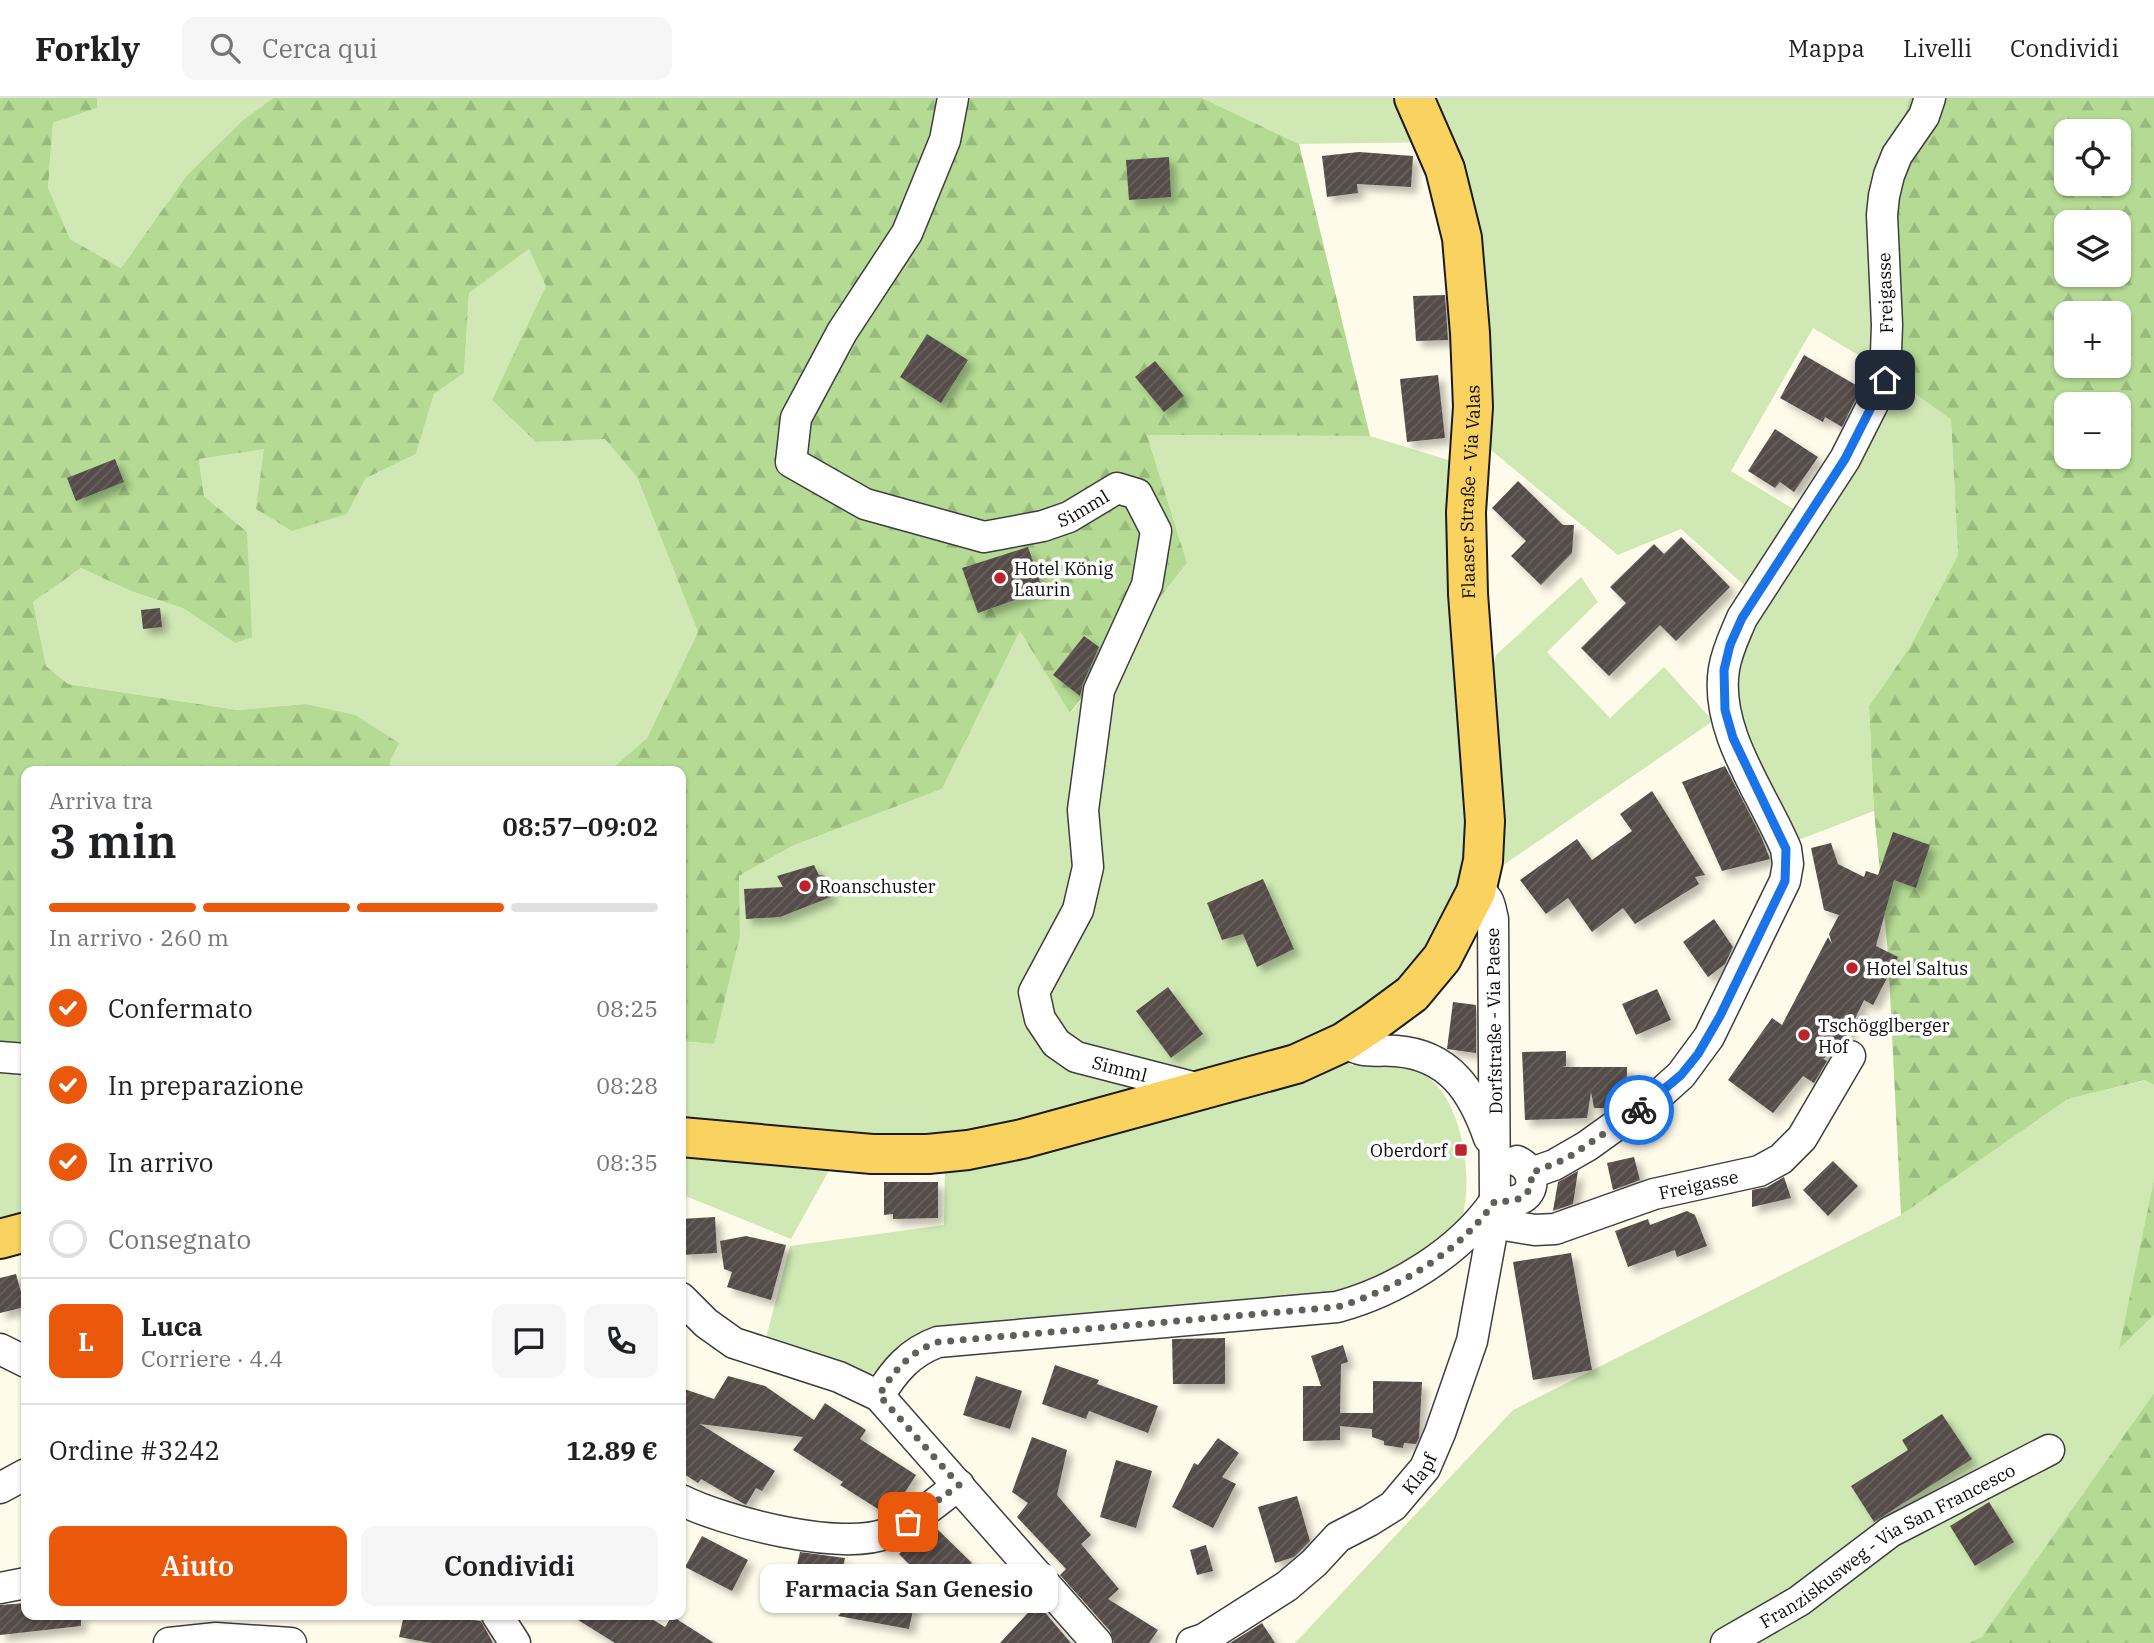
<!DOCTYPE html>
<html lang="it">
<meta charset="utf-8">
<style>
body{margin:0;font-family:"IBM Plex Serif",serif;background:#f6f6f6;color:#202124;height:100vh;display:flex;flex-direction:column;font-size:26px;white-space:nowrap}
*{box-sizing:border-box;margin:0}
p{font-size:23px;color:#757577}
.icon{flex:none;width:38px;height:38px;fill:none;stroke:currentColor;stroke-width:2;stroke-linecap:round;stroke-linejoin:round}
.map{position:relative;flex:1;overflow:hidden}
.sheet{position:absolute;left:21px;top:668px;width:665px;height:854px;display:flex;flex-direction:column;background:#fff;border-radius:14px;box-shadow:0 2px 5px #0004}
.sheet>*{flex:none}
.fabs{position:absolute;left:2054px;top:21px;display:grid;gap:14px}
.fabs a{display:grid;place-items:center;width:77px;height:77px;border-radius:14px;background:#fff;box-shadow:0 2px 5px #0004;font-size:35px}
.pin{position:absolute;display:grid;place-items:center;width:60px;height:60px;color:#fff;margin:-30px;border-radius:14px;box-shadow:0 4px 10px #0006}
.courier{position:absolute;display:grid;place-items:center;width:70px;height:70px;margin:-35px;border:5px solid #1a73e8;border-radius:50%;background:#fff;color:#222;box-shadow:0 2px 9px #0007}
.bubble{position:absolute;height:49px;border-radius:14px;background:#fff;box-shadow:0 2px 5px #0004;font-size:23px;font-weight:600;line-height:49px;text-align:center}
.headline em{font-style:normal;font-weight:600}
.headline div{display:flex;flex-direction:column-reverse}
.headline{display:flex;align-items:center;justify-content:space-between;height:119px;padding:0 28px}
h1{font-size:46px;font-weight:600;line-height:52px}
.bar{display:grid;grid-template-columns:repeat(4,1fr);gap:10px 7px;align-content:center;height:84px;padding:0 28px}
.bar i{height:9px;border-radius:5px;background:#e0e0e0}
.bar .on{background:#ea580c}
.bar p{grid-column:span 4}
.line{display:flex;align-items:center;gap:18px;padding:0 28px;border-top:2px solid #e0e0e0}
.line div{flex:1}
.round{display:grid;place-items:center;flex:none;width:74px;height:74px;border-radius:14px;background:#f6f6f6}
ol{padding:0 28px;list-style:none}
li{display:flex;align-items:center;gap:21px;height:77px}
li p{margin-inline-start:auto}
li .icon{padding:7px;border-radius:50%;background:#ea580c;color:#fff;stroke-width:4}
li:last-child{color:#757577}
li i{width:38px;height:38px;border:4px solid #e0e0e0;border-radius:50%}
.cta{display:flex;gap:14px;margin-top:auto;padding:14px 28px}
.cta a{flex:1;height:80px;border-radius:14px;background:#ea580c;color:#fff;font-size:28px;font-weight:600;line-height:80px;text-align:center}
.cta a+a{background:#f6f6f6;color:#202124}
header{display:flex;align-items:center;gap:42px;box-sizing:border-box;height:98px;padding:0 35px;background:#fff;border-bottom:2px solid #e0e0e0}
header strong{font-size:33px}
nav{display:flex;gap:38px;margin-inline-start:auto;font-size:24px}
.search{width:490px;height:63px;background:#f6f6f6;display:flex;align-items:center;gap:18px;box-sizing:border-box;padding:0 24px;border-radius:14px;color:#757577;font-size:26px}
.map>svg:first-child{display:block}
.grass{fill:#d0e9b4;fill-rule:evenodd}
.forest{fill:url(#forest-firs);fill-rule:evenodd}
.building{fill:url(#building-hatch);filter:url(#shadow)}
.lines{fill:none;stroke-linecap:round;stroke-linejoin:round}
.minor-casing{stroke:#3e3e3e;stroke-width:33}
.major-casing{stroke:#1c1c1c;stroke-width:42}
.minor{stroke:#fff;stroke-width:30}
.major{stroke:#fad25f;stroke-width:38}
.done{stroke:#605f59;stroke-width:7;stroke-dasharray:0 12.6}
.route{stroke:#1a73e8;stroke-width:9}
.poi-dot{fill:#bc232c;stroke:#fff;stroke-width:2.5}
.labels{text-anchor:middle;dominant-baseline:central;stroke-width:7;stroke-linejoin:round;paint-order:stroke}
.street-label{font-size:18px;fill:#0b0b0b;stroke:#fff}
.poi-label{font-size:18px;fill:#0b0b0b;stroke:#fff;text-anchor:start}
</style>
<header>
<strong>Forkly</strong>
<div class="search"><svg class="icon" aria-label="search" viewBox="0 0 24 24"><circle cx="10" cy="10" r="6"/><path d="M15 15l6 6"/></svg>Cerca qui</div>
<nav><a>Mappa</a><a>Livelli</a><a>Condividi</a></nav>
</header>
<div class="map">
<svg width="2154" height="1545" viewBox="0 0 2154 1545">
<defs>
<pattern id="forest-firs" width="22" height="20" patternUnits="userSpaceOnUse" patternTransform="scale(1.75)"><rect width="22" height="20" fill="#b4da93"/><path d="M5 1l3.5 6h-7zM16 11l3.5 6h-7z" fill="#99ba7d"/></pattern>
<pattern id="building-hatch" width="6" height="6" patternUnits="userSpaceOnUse" patternTransform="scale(1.75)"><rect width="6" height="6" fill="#544c48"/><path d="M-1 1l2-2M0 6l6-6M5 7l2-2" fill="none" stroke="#68615e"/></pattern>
<filter id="shadow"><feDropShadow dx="6" dy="6" stdDeviation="3.5" flood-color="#0004"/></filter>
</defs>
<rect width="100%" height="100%" fill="#fffbea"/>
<path class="grass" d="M97 0H273L243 22 187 77 121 170 70 141 48 91 53 25 97 10Z
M1202 0H1909L1904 21 1880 270 1951 322 1958 457 1910 549 1869 608 1874 713 1793 744 1737 625 1731 586 1763 504 1681 431 1618 457 1486 348 1446 44 1299 46ZM1813 230 1880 270 1813 423 1731 373Z
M529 151 547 188 492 302 536 344 605 340 637 379 698 534 647 640 608 674H400L305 606 238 612 68 586 46 568 33 504 81 470 133 494 183 510 235 545 247 434 204 398 199 361 264 350 347 416 366 380 416 356 434 296 464 275 469 195Z
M1147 337 1370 338 1458 365 1490 581 1496 557 1581 479 1598 504 1547 554 1610 620 1664 569 1713 623 1454 801 1428 859 1333 941 1351 967C1372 968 1400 964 1420 974 1459 994 1471 1065 1465 1105 1464 1109 1464 1116 1462 1121 1454 1139 1406 1173 1387 1180 1369 1187 1350 1193 1331 1199L935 1238 870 1277 766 1240 790 1148 944 1127 945 1067 833 1065 791 1141 683 1097 681 1099V943L713 946 740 838 739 778 792 748 942 691 1020 533 1071 615 1187 465Z
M0 967 26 970V1123L0 1130Z
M2146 982 2154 987V1081L2120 1250 2154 1217V1295L1982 1540 1969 1545H1295L1513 1312 1901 1117 2068 1001Z"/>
<path class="forest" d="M0 0H97V10L53 25 48 90 70 141 121 170 187 77 243 22 273 0H1202L1299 46 1370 338 1147 337 1187 465 1070 615 1020 533 942 691 792 748 739 778 740 838 714 946 681 943V674H608L647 640 698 534 637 379 605 341 536 344 492 302 546 188 529 151 469 195 464 275 434 296 416 356 366 380 347 416 292 433 256 411 264 351 199 361 204 398 247 434 252 539 235 545 183 510 133 494 81 470 33 504 46 568 68 586 238 612 305 606 355 617 399 645 389 666 400 674H26V947L0 945Z
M1909 0H2154V987L2145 982 2068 1001 1901 1117 1888 856 1874 713 1869 608 1910 549 1958 457 1951 322 1880 270 1904 21ZM2067 33H2119V86H2067ZM2067 124H2119V177H2067ZM2067 215H2119V268H2067ZM2067 306H2119V359H2067Z
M2154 1081V1217L2119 1251Z
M2154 1295V1545H1969L1982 1539Z"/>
<path class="building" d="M1359 54 1413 58 1411 89 1357 86 1358 95 1327 99 1322 58Z
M1169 59 1171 99 1129 102 1126 62Z
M1445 197 1448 242 1416 243 1413 198Z
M927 236 968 262 941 305 900 279Z
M1804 257 1861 290 1842 329 1825 319 1823 324 1780 300Z
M1155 263 1184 298 1164 314 1135 279Z
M1438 277 1445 340 1407 344 1400 281Z
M1775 331 1818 359 1794 394 1780 384 1775 390 1748 373Z
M115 361 124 384 76 403 67 380Z
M1518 383 1563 427H1574L1572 455 1541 487 1511 458 1526 443 1492 410Z
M1681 439 1730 489 1676 543 1660 527 1609 578 1581 550 1626 505 1610 489 1654 446 1664 456Z
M1028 449 1043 492 978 515 962 470Z
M160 510 162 529 143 531 141 512Z
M1084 538 1099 549 1083 585 1080 598 1053 577Z
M1725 668 1761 738 1770 761 1722 773 1682 684Z
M1652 693 1705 777 1695 779 1699 786 1635 826 1623 810 1592 834 1568 800 1546 816 1520 782 1577 741 1592 762 1632 733 1620 716Z
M1893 734 1930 747 1916 790 1894 782 1876 848 1898 859 1873 907 1864 902 1845 942 1823 961 1827 963 1814 985 1803 978 1773 1015 1728 982 1772 920 1782 927 1828 839 1832 846 1829 836 1839 817 1824 812 1811 750 1831 745 1838 766 1864 779 1866 773 1878 777Z
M814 767 819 777 825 778 831 799 780 819 746 821 744 791 783 789 777 778Z
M1263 781 1294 851 1257 869 1243 836 1222 842 1207 805Z
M1714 821 1733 849 1725 866 1708 879 1683 844Z
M1168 889 1203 936 1171 960 1136 913Z
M1657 891 1671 922 1636 937 1622 906Z
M1453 904 1476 907V955L1447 951Z
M1566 953V968L1562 969H1627V998L1610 1010H1594L1591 994 1587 1020 1525 1022 1522 954Z
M1634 1059 1640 1082 1613 1092 1607 1065Z
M1833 1063 1858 1088 1828 1118 1803 1092Z
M1578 1073 1573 1106 1553 1113 1558 1084Z
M1784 1079 1791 1100 1752 1109V1092L1767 1089Z
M884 1084H938V1120L893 1121V1116L884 1117Z
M1687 1113 1695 1117 1707 1148 1677 1159 1675 1152 1628 1169 1615 1133 1648 1121 1650 1127Z
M715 1119 717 1155 682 1157 681 1121Z
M746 1138 786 1147 771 1202 727 1189 732 1174 724 1171 720 1143Z
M1571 1155 1592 1272 1533 1282 1513 1164Z
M16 1176 25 1209 0 1215V1180Z
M1225 1240V1286H1173L1172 1241Z
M1343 1247 1348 1264 1341 1266 1340 1315H1373V1283L1422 1284 1419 1340 1416 1346 1404 1345 1403 1350 1384 1347V1343L1372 1339V1331L1340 1328V1342L1303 1343V1288H1321L1311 1258Z
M1055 1267 1099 1282 1097 1286 1158 1308 1148 1335 1089 1313 1086 1321 1042 1306Z
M728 1278 765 1288 814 1322 825 1305 866 1332 860 1341 916 1377 893 1413 886 1416 840 1387 843 1384 793 1352 803 1339 700 1326 775 1373 762 1393 756 1390 746 1407 701 1381 698 1385 681 1374V1290L714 1301Z
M976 1278 1022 1293 1010 1331 963 1317Z
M1942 1316 1972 1361 1874 1424 1851 1388 1908 1352 1902 1342Z
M1032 1339 1067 1352 1057 1397 1091 1437 1081 1446 1119 1491 1108 1501 1158 1532 1149 1545H1114L1110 1533 1060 1477 1066 1471 1017 1419 1028 1405 1012 1394Z
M1218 1340 1239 1355 1222 1379 1236 1386 1213 1430 1172 1409 1194 1365 1198 1367Z
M1116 1362 1152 1373 1136 1430 1100 1419Z
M1297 1398 1310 1443 1294 1459 1275 1465 1258 1409Z
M1989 1404 2014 1444 1975 1468 1950 1428Z
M934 1428 972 1465 939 1497 899 1456 913 1442Z
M702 1438 748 1462 732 1493 685 1469Z
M1206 1447 1213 1473 1197 1477 1190 1452Z
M800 1454 845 1460 843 1470 855 1473 835 1504 791 1494Z
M877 1478 918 1488 909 1531 838 1518Z
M26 1505V1517H81V1528L0 1537V1507Z
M1037 1505 1071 1545H1000Z
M404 1517H440L481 1523 493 1545H431L399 1539Z
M570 1517H645L665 1529 672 1518 714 1545H615Z
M1262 1525 1275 1545H1230Z"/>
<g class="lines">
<defs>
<g id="minor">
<path id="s1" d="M953 0 945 42 907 135 842 234 796 320 791 364 865 406 984 439 1043 428 1069 419 1117 390 1137 396 1156 433 1147 487 1099 592 1083 712 1088 769 1078 812 1034 894 1040 921 1056 945 1076 959 1204 992"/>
<path d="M1344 944C1365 957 1374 951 1396 953 1450 957 1473 994 1489 1040"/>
<path d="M0 959 26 961"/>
<path d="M1531 1075 1554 1067 1587 1048 1661 995 1681 977 1709 939 1785 783 1788 766 1786 751C1763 696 1714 633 1724 571 1727 552 1735 537 1742 520L1845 361 1885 282 1887 227 1882 117 1884 98 1889 77 1897 57 1924 18 1930 0"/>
<path d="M1495 1103C1502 1103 1511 1105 1518 1102 1538 1095 1534 1070 1517 1063"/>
<path id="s2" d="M1492 1125 1535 1132 1555 1131 1654 1096 1759 1073 1781 1061 1802 1040 1850 958"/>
<path d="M681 1200 706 1225 734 1245 839 1279 879 1298 1097 1545"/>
<path d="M0 1251 26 1264"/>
<path d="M879 1298C894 1273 910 1254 938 1244L1337 1209C1396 1193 1460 1154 1495 1103"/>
<path d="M0 1390 26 1376"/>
<path d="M681 1402C725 1424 842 1454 888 1435 914 1424 937 1403 959 1387"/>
<path d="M0 1490 26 1485"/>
<path d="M497 1517 515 1545"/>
<path d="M169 1545 216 1540 291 1545"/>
<path id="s3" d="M1192 1545 1204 1541 1287 1488 1314 1465 1338 1439 1369 1423 1393 1408 1425 1370 1440 1335 1472 1243 1492 1134 1495 1103 1493 821C1490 809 1490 797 1476 794"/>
<path id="s4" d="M1726 1545 1799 1503 1890 1434 2049 1352"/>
</g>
<g id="major">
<path id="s5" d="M681 1039 872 1056H928L968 1052 1022 1041 1296 966 1344 944 1374 924 1412 896 1442 860 1476 794 1483 763 1485 723 1468 496 1466 414 1473 309 1470 235 1462 140 1445 71 1414 0"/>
<path d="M0 1141 26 1134"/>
</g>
</defs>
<use href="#minor" class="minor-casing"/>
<use href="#major" class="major-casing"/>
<use href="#minor" class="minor"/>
<use href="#major" class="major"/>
</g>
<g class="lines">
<path class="done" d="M908 1424 959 1387 879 1297C895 1272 909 1254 938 1244L1337 1209C1396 1192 1460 1154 1495 1103 1516 1105 1534 1100 1531 1075L1566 1061 1639 1012"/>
<path class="route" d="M1639 1012 1681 977 1698 956 1720 918 1785 783 1786 751 1733 640 1725 612 1724 572 1730 547 1742 520 1845 361 1885 282"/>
</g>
<g class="poi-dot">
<circle cx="1000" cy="480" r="7"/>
<circle cx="805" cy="788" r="7"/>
<circle cx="1852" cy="870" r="7"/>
<circle cx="1804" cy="937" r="7"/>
<rect x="1454" y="1045" width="14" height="14" rx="3.5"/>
</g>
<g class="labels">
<g class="street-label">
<text transform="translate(1885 195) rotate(-92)">Freigasse</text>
<text stroke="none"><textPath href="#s5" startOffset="1286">Flaaser Straße - Via Valas</textPath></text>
<text stroke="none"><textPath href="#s1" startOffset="716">Simml</textPath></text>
<text transform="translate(1494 923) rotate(-91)">Dorfstraße - Via Paese</text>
<text stroke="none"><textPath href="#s1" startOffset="1430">Simml</textPath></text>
<text stroke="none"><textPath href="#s2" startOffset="214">Freigasse</textPath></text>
<text stroke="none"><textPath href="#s3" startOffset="287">Klapf</textPath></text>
<text stroke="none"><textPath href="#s4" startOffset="189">Franziskusweg - Via San Francesco</textPath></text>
</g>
<g class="poi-label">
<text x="1014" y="470">Hotel König<tspan x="1014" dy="21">Laurin</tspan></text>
<text x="819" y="788">Roanschuster</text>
<text x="1866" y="870">Hotel Saltus</text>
<text x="1818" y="927">Tschögglberger<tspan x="1818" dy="21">Hof</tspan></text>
<text x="1447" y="1052" text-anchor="end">Oberdorf</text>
</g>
</g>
</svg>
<div class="fabs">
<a><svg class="icon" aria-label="locate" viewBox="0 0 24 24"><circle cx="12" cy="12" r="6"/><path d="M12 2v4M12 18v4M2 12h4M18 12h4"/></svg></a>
<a><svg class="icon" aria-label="layers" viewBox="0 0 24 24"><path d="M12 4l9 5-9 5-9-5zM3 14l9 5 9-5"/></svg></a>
<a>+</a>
<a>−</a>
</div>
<div class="pin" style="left:908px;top:1424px;background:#ea580c"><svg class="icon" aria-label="bag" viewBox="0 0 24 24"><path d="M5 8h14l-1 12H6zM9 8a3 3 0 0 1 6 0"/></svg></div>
<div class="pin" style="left:1885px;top:282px;background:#1f2937"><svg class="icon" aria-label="home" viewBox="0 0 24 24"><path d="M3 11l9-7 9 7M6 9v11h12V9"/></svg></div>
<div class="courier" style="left:1639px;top:1012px"><svg class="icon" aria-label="bike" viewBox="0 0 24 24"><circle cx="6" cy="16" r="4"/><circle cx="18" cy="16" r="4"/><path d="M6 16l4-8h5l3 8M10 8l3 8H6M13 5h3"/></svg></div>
<div class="bubble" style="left:760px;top:1466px;width:298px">Farmacia San Genesio</div>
<section class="sheet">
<div class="headline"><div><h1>3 min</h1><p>Arriva tra</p></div><em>08:57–09:02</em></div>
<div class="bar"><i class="on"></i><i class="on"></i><i class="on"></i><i></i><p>In arrivo · 260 m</p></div>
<ol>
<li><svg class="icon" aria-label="check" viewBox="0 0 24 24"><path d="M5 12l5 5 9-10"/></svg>Confermato<p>08:25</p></li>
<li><svg class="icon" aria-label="check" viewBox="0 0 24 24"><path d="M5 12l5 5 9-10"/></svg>In preparazione<p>08:28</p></li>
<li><svg class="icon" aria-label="check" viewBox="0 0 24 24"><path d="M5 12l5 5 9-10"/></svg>In arrivo<p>08:35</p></li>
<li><i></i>Consegnato</li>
</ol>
<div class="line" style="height:126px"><b class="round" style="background:#ea580c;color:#fff">L</b><div><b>Luca</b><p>Corriere · 4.4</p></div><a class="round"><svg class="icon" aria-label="chat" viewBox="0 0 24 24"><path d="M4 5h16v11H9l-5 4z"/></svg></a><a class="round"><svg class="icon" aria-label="phone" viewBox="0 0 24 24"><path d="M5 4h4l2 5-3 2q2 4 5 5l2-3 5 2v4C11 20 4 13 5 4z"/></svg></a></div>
<div class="line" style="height:91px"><div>Ordine #3242</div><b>12.89 €</b></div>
<div class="cta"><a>Aiuto</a><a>Condividi</a></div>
</section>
</div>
